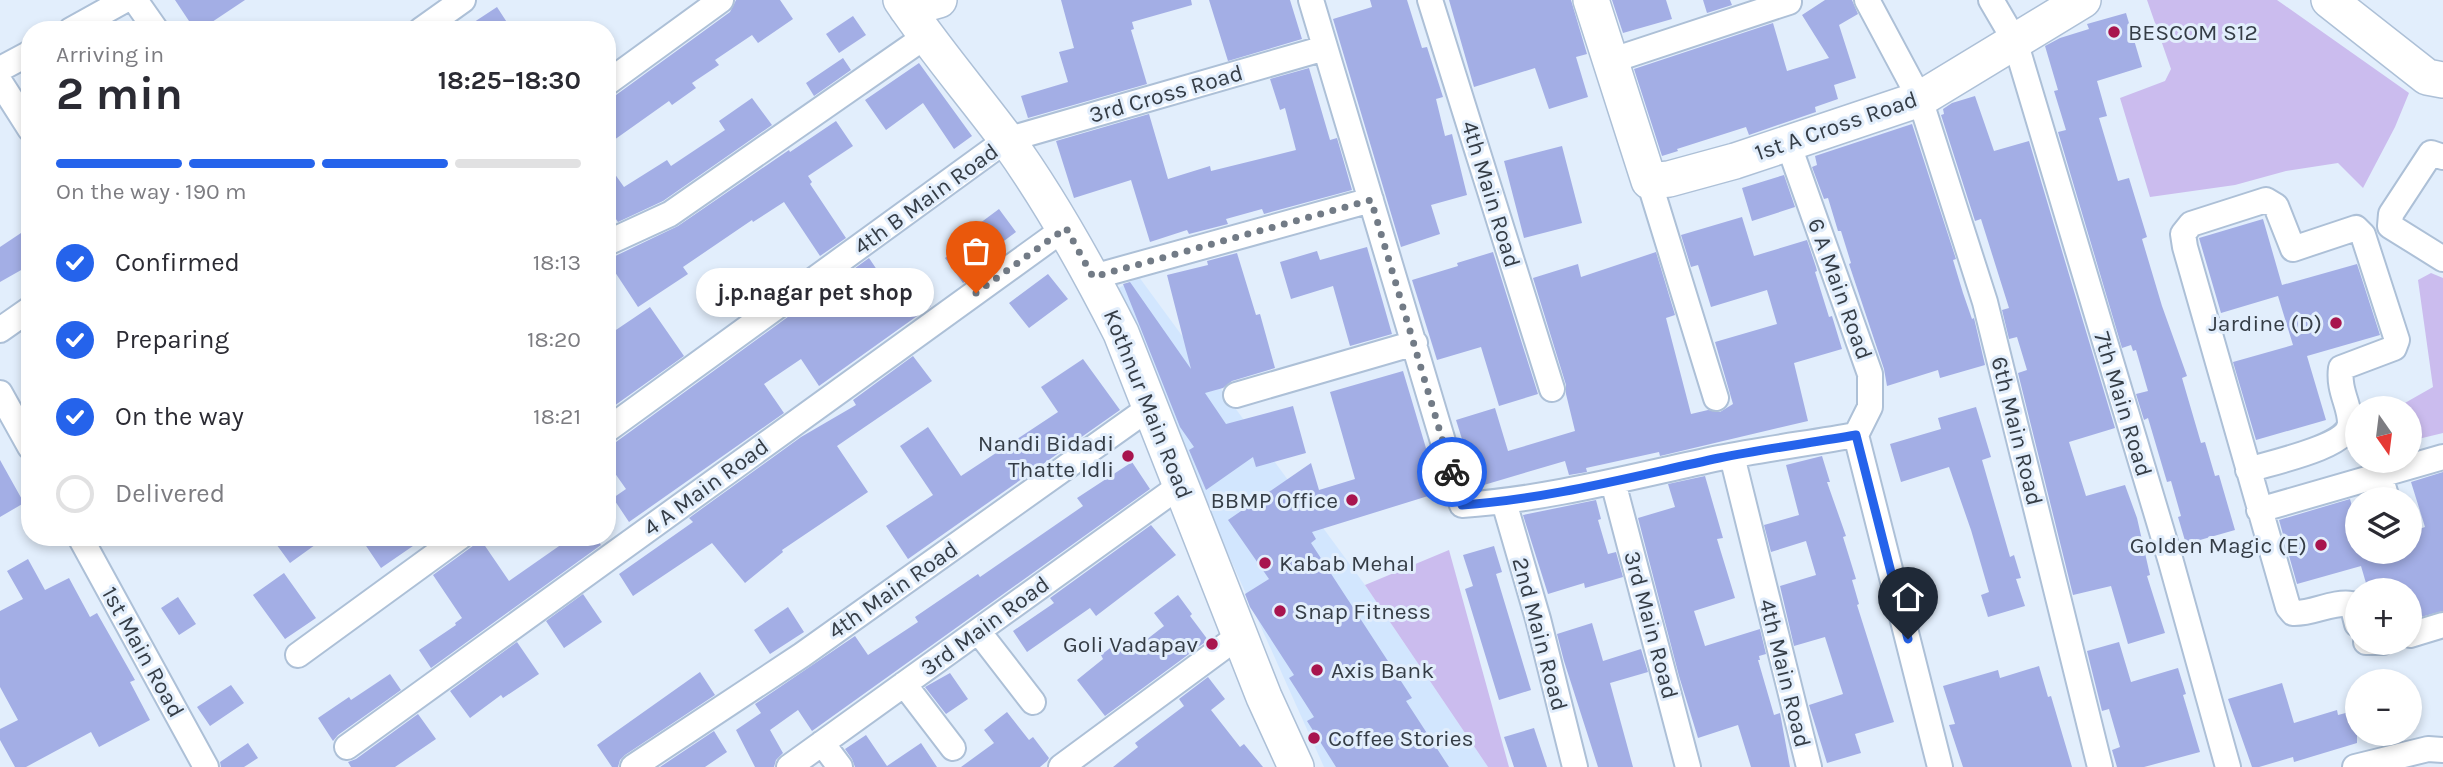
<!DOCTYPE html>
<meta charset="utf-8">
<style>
body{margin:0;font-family:Karla,sans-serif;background:#f2f2f3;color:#2b2b33;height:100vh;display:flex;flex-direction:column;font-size:26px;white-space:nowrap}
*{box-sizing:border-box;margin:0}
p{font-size:23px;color:#7c7c81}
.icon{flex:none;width:38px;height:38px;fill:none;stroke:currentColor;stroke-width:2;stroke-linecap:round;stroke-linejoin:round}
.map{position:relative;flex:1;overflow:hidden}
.drawer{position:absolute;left:21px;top:21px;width:595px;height:525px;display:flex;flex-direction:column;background:#fff;border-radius:28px;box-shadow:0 4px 10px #0003}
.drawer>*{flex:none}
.needle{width:46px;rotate:166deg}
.fabs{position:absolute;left:2345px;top:396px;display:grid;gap:14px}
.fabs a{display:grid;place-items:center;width:77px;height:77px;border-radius:50%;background:#fff;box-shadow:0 4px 10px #0003;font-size:35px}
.pin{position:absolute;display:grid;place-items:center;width:60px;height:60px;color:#fff;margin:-72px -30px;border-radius:50% 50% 50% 0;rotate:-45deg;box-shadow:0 0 7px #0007}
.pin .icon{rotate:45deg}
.courier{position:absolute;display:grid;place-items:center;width:70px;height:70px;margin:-35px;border:5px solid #2563eb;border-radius:50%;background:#fff;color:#222;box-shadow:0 2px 9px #0007}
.bubble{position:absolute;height:49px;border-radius:24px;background:#fff;box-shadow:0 4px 10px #0003;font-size:23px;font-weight:700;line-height:49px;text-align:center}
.headline em{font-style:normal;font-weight:700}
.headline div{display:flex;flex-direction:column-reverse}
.headline{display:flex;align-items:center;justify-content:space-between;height:119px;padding:0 35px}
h1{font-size:46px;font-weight:700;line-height:52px}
.bar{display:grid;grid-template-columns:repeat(4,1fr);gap:10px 7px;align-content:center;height:84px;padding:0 35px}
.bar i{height:9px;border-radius:5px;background:#e1e1e2}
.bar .on{background:#2563eb}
.bar p{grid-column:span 4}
ol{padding:0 35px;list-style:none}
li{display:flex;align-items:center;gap:21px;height:77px}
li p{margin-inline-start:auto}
li .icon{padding:7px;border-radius:50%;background:#2563eb;color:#fff;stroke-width:4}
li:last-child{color:#7c7c81}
li i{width:38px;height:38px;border:4px solid #e1e1e2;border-radius:50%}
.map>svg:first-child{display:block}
.built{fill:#d2e6fe}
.green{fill:#cbbcee}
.building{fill:#a3aee5}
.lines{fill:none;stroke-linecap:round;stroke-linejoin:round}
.street-casing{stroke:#adc0d7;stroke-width:28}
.secondary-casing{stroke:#adc0d7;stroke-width:38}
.street{stroke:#fff;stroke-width:24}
.secondary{stroke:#fff;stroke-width:35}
.done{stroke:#727b86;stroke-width:7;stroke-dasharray:0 12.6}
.route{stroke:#2563eb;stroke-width:9}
.poi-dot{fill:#a8154e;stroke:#e2eefc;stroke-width:2.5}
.labels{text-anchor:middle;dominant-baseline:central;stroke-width:6;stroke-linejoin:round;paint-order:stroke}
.poi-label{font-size:23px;fill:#353d46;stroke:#e2eefc;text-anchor:start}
.street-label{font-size:23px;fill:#353d46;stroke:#e2eefc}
</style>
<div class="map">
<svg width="2443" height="767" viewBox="0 0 2443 767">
<rect width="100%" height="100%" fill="#e2eefc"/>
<path class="built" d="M1139 277 1365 585 1488 767H1324L1174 434 1115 290Z"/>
<path class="green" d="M2147 0H2277L2409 93 2395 127 2363 188 2338 163 2286 171 2235 185 2150 197 2120 98 2165 81 2171 69Z
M2431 273 2443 278V433L2410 441V408H2396L2433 387 2418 280Z
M1449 550 1509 767H1488L1365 585Z"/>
<path class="building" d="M175 0H245L200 30H195Z
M736 0H780L793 19 758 43 752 35 715 60 719 65 692 83 696 88 672 105 669 101 607 145V98L616 95 730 12Z
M1061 0H1191L1192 5 1132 22 1134 29 1131 30 1147 84 1028 118 1021 96 1068 82 1059 52 1074 48Z
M1209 0H1290L1302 39 1228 61Z
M1370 0H1407L1422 48 1427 47 1443 97 1436 99 1445 136 1452 134 1467 195 1431 205 1440 234 1401 247 1333 19 1372 7Z
M1449 0H1571L1587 54 1576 57 1588 97 1549 109 1535 68 1474 87Z
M1612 0H1666L1672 19 1623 33Z
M1703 0H1730L1732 5 1707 13Z
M1825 0H1852L1858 14 1839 25 1856 78 1834 85 1838 99 1815 107 1816 112 1749 135 1746 127 1677 149 1678 151 1662 156 1634 69 1773 23 1787 71 1829 58 1802 15Z
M497 7 512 30H462Z
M2126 13 2142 67 2097 81 2107 116 2099 118 2118 181 2129 178 2147 237 2142 239 2162 306 2187 376 2182 378 2201 443 2205 442 2215 476 2219 475 2235 530 2186 544 2178 517 2181 516 2171 481 2167 482 2148 418 2144 420 2136 394 2148 391 2136 350 2133 351 2131 345 2122 348 2058 132 2066 130 2054 91 2058 90 2045 46 2060 38 2089 29 2087 24Z
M853 16 866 35 839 53 826 34Z
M843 58 851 70 814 96 806 83Z
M919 63 972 136 954 149 923 103 886 130 865 100Z
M1309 68 1330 140 1337 138 1352 190 1264 214 1262 209 1226 219 1228 224 1189 234 1187 230 1150 242 1131 180 1074 198 1056 141 1149 114 1168 179 1210 166 1211 171 1296 150 1285 108 1280 110 1270 79Z
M1975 96 1994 151 2029 141 2115 428 2069 442 2086 496 2125 485 2137 518 2150 575 2147 576 2165 633 2128 644 2111 586 2073 595 2018 373 2027 370 2017 337 2009 339 2002 310 2009 308 1981 219 1975 221 1941 115 1944 114 1943 109 1952 103Z
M752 98 772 125 663 201 618 222 607 206V163L624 187 667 160 671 166 725 130 719 121Z
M836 121 853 146 808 176 812 182 810 184 846 238 820 256 784 202 753 222 752 220 683 267 688 274 638 307 607 260 678 226 789 150 790 152Z
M1912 124 1956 259 1953 260 1963 293 1972 319 1974 318 1985 365 1940 378 1938 370 1887 386 1884 369 1849 264 1851 263 1841 231H1838L1828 198 1824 199 1812 167 1817 165 1815 156Z
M1562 146 1582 223 1524 238 1504 161Z
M1784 175 1795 207 1752 221 1742 188Z
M999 209 1016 232 981 258 987 266 963 283 945 258 965 244 960 238Z
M1742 217 1754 256 1807 240 1816 267 1817 271 1815 272 1829 317 1832 316 1842 349 1794 363 1808 421 1660 456 1659 452 1586 468 1587 472 1569 475 1565 461 1477 487 1456 420 1495 408 1508 451 1575 431 1566 394V385L1533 278 1578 264 1581 277 1656 252 1675 315 1666 318 1691 414 1708 410 1720 412 1733 404 1715 342 1777 324 1767 290 1711 307 1698 265 1691 267 1681 235Z
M2263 219 2282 285 2357 264 2380 335 2307 356 2326 420 2256 440 2233 362 2293 345 2278 296 2221 313 2199 238Z
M30 227V265L0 282V247Z
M1367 247 1392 334 1350 346 1333 286 1291 299 1280 262 1317 251 1320 260Z
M1493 252 1538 394 1499 406 1481 347 1437 360 1412 280 1458 266 1457 263Z
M1237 253 1256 315 1260 314 1275 368 1232 381 1223 388 1205 393 1226 424 1293 406 1306 453 1256 467 1253 457 1206 490 1189 450 1194 447 1180 427 1123 284 1130 282 1191 369 1167 275 1208 265 1207 261Z
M869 258 896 298 916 284 931 306 819 386 801 359 764 384 784 413 629 522 613 498 626 489 607 462V445L616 442Z
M1048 274 1068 299 1029 328 1009 303Z
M650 307 684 356 607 411V336Z
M913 356 932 381 837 446 868 492 782 550 783 552 745 583 712 543 633 596 619 574 693 522 689 518 801 437 856 405 853 400Z
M1083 359 1120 410 908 559 886 526 933 495 900 446 928 427 961 476 1058 412 1041 387Z
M1403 371 1431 465H1432L1441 492 1312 532 1316 539 1311 543 1412 698 1406 701 1449 767H1336L1307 721 1314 717 1289 678 1294 675 1250 607 1245 594 1269 579 1228 520 1311 463 1319 490 1355 479 1330 392Z
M1976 407 1991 457 1982 460 2010 557 2014 555 2021 578 2016 579 2025 606 1988 617 1981 595 1989 592 1971 530 1949 467 1901 482 1890 444 1941 429 1938 418Z
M1822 456 1830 482H1827L1846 536 1843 537 1856 579 1852 580 1859 604 1857 605 1894 722 1855 734 1861 753 1827 763 1809 705 1843 694 1825 637 1794 646 1780 586 1816 575 1806 541 1771 552 1764 525 1799 515 1786 465Z
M0 460 24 503 0 517Z
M1132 462 1150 489 812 731 798 710 770 730 783 753 776 760 774 767H755L736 730 761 713 755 704 855 636 868 655 918 622 915 617 978 574 980 577 1083 506 1077 498Z
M2443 472V611L2410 620V590H2368L2361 566 2297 584 2279 520 2350 499 2357 524V551H2410V532L2425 527 2411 482Z
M1705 476 1723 538 1717 539 1735 598 1694 611 1705 646 1760 629 1766 654 1759 656 1760 660H1758L1774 715 1780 713 1790 767H1751L1738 725 1698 738 1679 676 1638 518 1675 507 1668 484Z
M1596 500 1601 519 1598 520 1608 554 1616 552 1623 577 1585 588 1584 583 1548 594 1523 515Z
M1151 525 1176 555 1096 616 1090 608 1027 652 1013 631 1054 603 1050 598Z
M271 537H326L290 563Z
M360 537H426L381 568Z
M572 537H595L601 545 431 668 419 650 456 625 455 623 462 618 433 575 481 540 509 581Z
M1494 546 1502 572 1496 574 1531 690 1499 700 1465 589 1473 586 1463 555Z
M28 559 45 590 69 578 90 617 97 613 135 680 130 682 150 720 99 747 91 732 26 767H15L0 740V729L18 720 0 687V611L23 599 7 571Z
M284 573 316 618 285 639 253 595Z
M583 594 602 622 564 648 546 621Z
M1178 595 1192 614 1190 616 1208 640 1105 716 1077 680 1103 659 1101 655 1122 639 1132 651 1164 626 1154 613Z
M178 597 196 624 179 635 161 608Z
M788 607 804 632 770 654 754 630Z
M1592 623 1603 661 1641 649 1648 672 1610 683 1633 767H1598L1564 661 1557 634Z
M517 642 539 674 503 698 501 695 470 718 450 691Z
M2119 642 2131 682 2178 668 2186 694 2183 695 2200 752 2144 767H2117L2112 750 2120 747 2109 709 2102 711 2087 651Z
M2039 666 2048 697 2051 696 2072 767H1963L1949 725 1955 724 1943 686 1998 670 2000 678Z
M700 672 715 695 625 755 620 760 618 767H612L597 745Z
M950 673 968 699 946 714 925 687Z
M390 674 401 690 338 735 333 741 318 718 349 697 351 700Z
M1208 677 1225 699 1211 710 1240 747 1244 744 1263 767H1113L1138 747 1135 743 1184 706 1179 699Z
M2282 683 2294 723 2337 710 2338 715 2357 710V743L2294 762 2293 757 2259 767H2252L2228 699Z
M231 685 244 703 210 726 197 707Z
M1007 712 1029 740 1033 737 1049 758 1047 761 1040 767H961L994 743 984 730Z
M418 714 436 739 395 767H351L348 762 356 759Z
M1534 728 1547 767H1514L1504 737Z
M714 731 727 752 705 767H660Z
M866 735 887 766 921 743 937 767H855L852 759 845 749Z
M248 743 258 758 244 767H221L220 762Z"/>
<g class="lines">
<defs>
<path id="street" d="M135 0 156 30
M1311 0 1462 505C1549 499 1634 476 1719 458 1764 449 1811 443 1856 435
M1430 0 1552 389
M1867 0 1920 99 1985 302 2100 767
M1991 0 2015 41 2171 562 2228 767
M71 30 125 0
M421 30 463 0
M1610 61 1789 2
M0 69 30 53
M0 82 30 129
M607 83 721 0
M1788 143 1870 374V407L1856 435
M2443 157 2431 153 2391 214 2390 226 2443 259
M1649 181 1716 398
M607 243 670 214 926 36
M1093 277 1371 200
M0 330 30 309
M0 393 30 447
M1236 395 1415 343
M607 430 1006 140 1325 48
M1856 435 1940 767
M1732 456 1809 767
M2248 470C2269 463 2349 447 2350 423 2350 405 2338 391 2341 368L2394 348 2397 340 2363 235 2356 228 2293 249 2276 206 2266 200 2191 224 2183 234 2185 247 2288 607 2293 613C2313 614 2332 601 2352 604L2357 624
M2380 475 2387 499
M1613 482 1688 767
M1504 502 1538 619 1575 767
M2259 510 2443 457
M80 537 206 767
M978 631 1033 702
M2410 635 2443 625
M2366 642H2383
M298 655 460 537
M904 684 953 748
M822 743 840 767
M347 747 1065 228
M633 767 802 655 1149 408
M789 767 1181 485
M1061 767 1240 635
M2355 767 2428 749 2443 750"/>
<path id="secondary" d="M901 0C934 49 972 93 1007 140 1051 201 1087 266 1121 333L1264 697 1296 767
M1591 0 1649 181 1669 179 1735 161 1920 99 2083 0
M2329 0 2427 77 2443 80
M907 9 939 0"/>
</defs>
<use href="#street" class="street-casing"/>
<use href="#secondary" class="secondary-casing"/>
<use href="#street" class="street"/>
<use href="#secondary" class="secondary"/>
</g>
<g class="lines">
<path class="done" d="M976 293 1066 228 1093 277 1371 200 1452 472"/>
<path class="route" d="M1452 472 1462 505C1549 499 1634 476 1719 458 1764 449 1810 443 1856 435L1908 639"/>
</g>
<g class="poi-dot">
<circle cx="2114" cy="32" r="7"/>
<circle cx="2336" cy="323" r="7"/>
<circle cx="1128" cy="456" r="7"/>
<circle cx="1352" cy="500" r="7"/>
<circle cx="2321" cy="545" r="7"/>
<circle cx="1265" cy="563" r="7"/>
<circle cx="1280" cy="611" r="7"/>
<circle cx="1212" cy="644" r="7"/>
<circle cx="1317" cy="670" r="7"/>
<circle cx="1314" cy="738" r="7"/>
</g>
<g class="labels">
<g class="poi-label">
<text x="2128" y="32">BESCOM S12</text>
<text x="2322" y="323" text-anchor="end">Jardine (D)</text>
<text x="1114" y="443" text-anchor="end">Nandi Bidadi<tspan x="1114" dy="26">Thatte Idli</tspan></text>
<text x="1338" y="500" text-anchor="end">BBMP Office</text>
<text x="2307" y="545" text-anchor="end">Golden Magic (E)</text>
<text x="1279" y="563">Kabab Mehal</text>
<text x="1294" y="611">Snap Fitness</text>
<text x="1198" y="644" text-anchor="end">Goli Vadapav</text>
<text x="1331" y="670">Axis Bank</text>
<text x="1328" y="738">Coffee Stories</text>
</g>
<g class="street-label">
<text transform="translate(1166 94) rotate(-16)">3rd Cross Road</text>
<text transform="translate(1836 126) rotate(-19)">1st A Cross Road</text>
<text transform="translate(1491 194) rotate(73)">4th Main Road</text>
<text transform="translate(926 199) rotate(-36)">4th B Main Road</text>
<text transform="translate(1840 289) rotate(70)">6 A Main Road</text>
<text transform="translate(1148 404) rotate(68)">Kothnur Main Road</text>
<text transform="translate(2123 404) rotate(73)">7th Main Road</text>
<text transform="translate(2017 431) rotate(76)">6th Main Road</text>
<text transform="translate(706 487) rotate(-36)">4 A Main Road</text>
<text transform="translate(893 590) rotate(-35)">4th Main Road</text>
<text transform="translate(1651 625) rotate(75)">3rd Main Road</text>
<text transform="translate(985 626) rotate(-36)">3rd Main Road</text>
<text transform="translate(1540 634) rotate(75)">2nd Main Road</text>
<text transform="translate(143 652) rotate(61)">1st Main Road</text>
<text transform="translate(1785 673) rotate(76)">4th Main Road</text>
</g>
</g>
</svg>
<div class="fabs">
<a><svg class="needle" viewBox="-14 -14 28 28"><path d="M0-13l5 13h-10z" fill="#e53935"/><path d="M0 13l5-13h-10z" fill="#7c7c81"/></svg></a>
<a><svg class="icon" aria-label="layers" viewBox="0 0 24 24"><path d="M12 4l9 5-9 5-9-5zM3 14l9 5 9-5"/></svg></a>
<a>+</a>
<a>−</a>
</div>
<div class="pin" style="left:976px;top:293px;background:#ea580c"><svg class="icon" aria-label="bag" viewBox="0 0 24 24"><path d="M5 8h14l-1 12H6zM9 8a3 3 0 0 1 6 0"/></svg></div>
<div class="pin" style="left:1908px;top:639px;background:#1f2937"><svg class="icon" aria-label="home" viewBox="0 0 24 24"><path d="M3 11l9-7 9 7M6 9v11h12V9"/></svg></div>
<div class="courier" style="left:1452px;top:472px"><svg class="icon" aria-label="bike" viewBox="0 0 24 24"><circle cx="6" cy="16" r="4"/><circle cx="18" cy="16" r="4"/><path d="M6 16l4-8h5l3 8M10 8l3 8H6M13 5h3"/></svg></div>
<div class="bubble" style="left:696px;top:268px;width:238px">j.p.nagar pet shop</div>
<section class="drawer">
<div class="headline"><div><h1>2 min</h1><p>Arriving in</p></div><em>18:25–18:30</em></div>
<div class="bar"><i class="on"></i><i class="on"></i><i class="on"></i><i></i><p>On the way · 190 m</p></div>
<ol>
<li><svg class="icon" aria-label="check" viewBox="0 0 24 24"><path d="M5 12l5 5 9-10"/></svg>Confirmed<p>18:13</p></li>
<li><svg class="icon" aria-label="check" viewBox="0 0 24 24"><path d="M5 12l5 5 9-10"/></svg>Preparing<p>18:20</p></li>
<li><svg class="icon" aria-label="check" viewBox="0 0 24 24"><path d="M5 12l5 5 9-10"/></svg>On the way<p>18:21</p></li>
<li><i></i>Delivered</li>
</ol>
</section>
</div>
